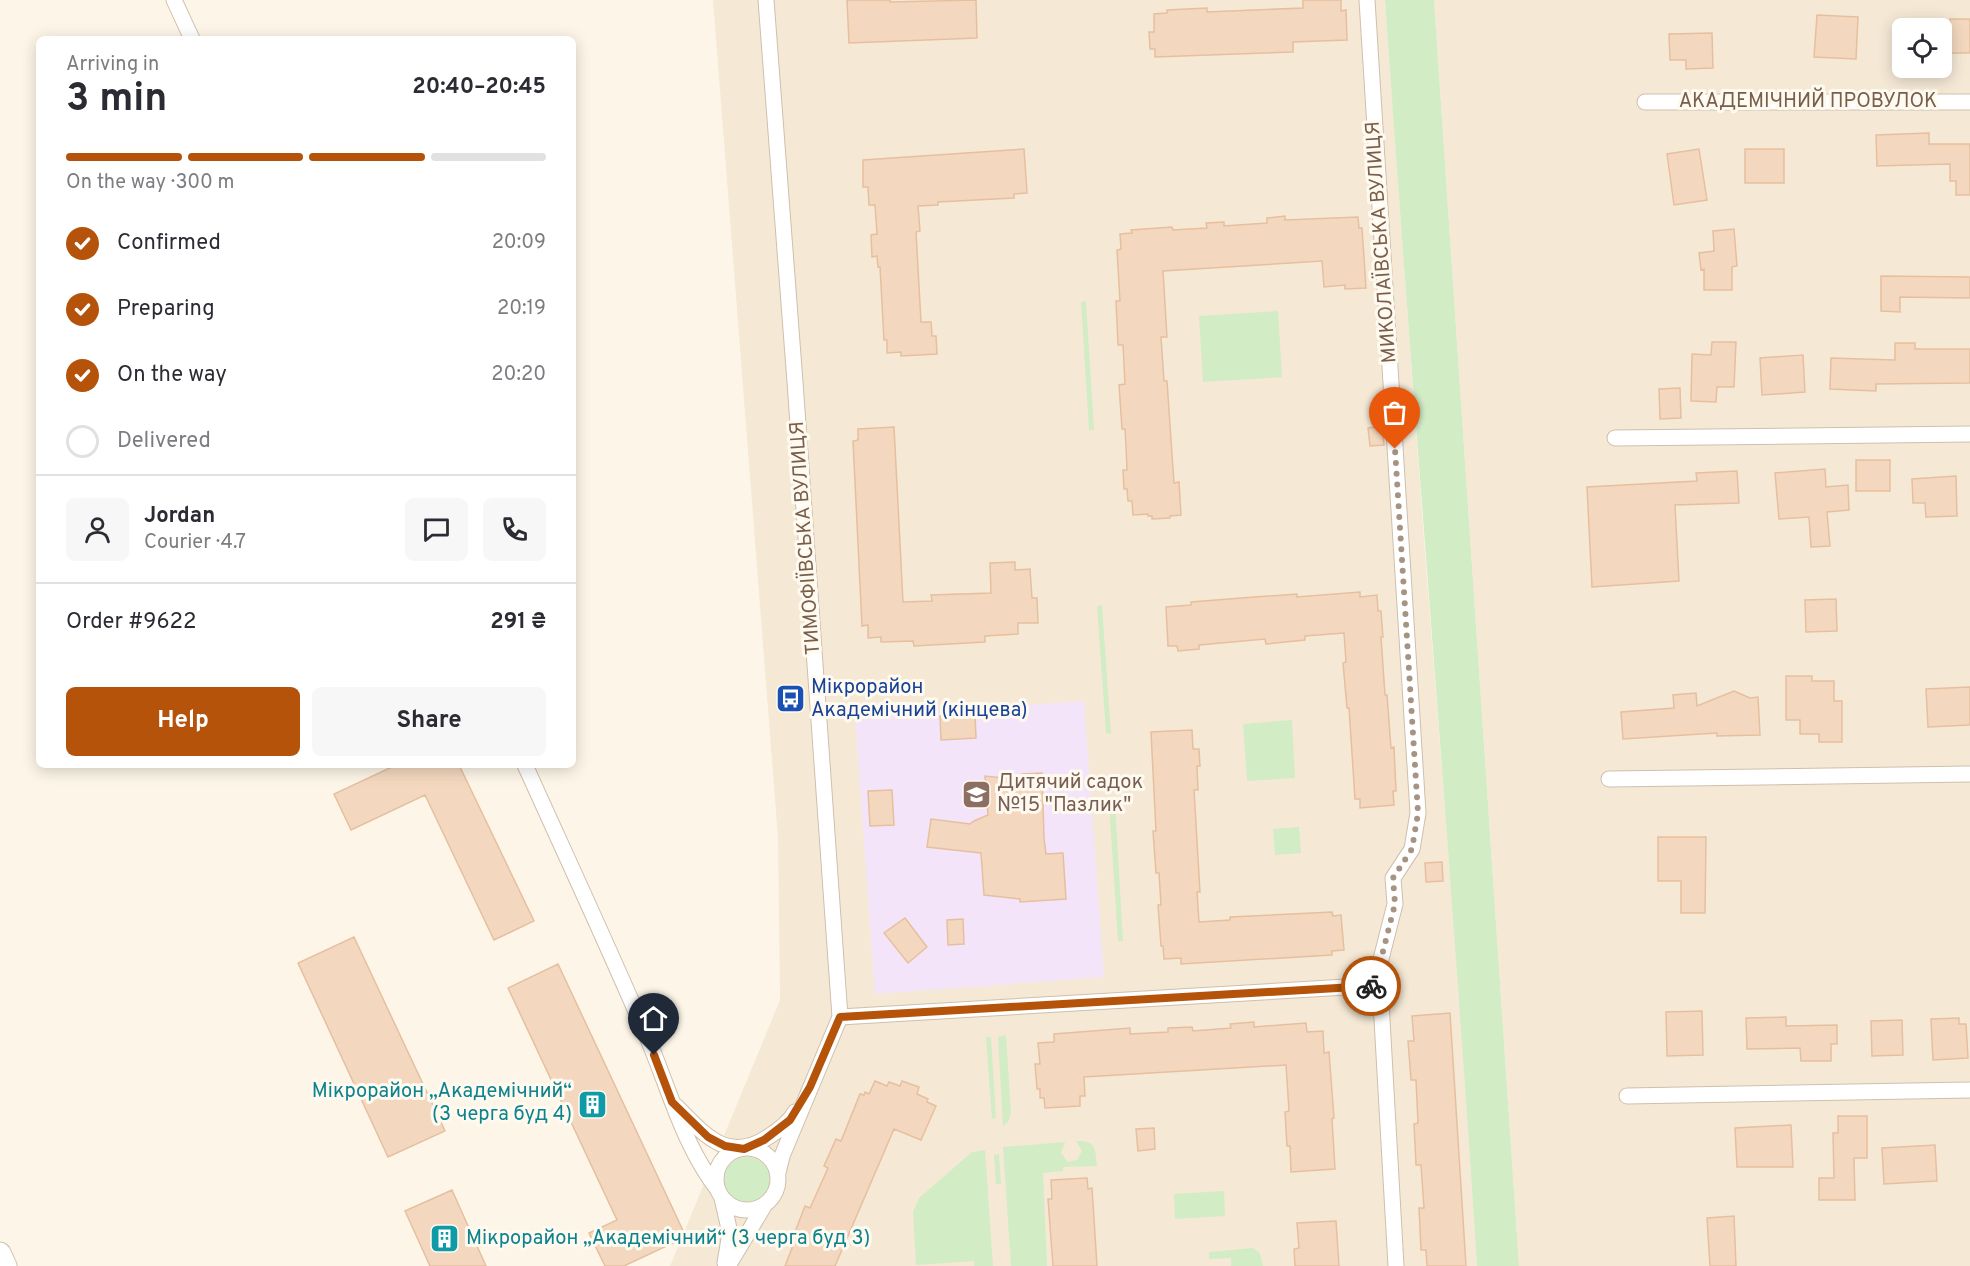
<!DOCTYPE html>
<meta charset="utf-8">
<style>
body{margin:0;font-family:Overpass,sans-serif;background:#f7f7f7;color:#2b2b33;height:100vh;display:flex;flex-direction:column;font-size:22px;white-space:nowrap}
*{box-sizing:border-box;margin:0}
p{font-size:20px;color:#7c7c81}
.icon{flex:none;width:33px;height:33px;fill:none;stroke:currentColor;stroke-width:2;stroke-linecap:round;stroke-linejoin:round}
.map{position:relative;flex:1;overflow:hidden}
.sheet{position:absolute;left:36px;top:36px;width:540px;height:732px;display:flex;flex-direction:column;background:#fff;border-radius:9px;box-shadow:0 3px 15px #0003}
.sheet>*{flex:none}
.buttons{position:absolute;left:1892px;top:18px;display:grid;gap:12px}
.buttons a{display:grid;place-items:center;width:60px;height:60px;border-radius:9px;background:#fff;box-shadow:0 3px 15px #0003;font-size:30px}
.pin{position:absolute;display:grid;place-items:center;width:51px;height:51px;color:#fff;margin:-62px -26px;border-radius:50% 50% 50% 0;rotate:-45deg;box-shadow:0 0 6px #0007}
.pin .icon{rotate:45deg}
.courier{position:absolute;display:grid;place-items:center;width:60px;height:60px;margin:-30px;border:4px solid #b45309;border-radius:50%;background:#fff;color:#222;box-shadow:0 2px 8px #0007}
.summary em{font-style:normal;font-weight:700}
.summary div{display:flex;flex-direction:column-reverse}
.summary{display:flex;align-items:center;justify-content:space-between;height:102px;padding:0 30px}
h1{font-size:39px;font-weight:700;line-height:45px}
.bar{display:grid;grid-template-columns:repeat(4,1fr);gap:9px 6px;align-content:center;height:72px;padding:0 30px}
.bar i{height:8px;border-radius:4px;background:#e1e1e2}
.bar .active{background:#b45309}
.bar p{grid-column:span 4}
.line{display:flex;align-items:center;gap:15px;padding:0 30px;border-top:2px solid #e1e1e2}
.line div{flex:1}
.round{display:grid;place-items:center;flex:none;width:63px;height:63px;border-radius:9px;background:#f7f7f7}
ol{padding:0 30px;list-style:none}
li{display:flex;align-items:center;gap:18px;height:66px}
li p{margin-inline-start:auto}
li .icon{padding:6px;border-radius:50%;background:#b45309;color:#fff;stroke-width:4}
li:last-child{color:#7c7c81}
li i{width:33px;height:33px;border:3px solid #e1e1e2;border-radius:50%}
.primary-button{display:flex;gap:12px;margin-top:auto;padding:12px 30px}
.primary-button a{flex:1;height:69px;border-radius:9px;background:#b45309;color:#fff;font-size:24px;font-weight:700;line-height:69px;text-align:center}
.primary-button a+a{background:#f7f7f7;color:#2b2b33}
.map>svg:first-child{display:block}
.residential{fill:#f5e9d6;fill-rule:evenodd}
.education{fill:#f3e4fa}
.green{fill:#d2ecc6}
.building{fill:#f3d8bf;stroke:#e6bf9f;stroke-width:1.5}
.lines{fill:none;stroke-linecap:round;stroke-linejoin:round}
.street-casing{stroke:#cfbfad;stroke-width:17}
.secondary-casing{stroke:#d3c0ab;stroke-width:23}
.street{stroke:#fff;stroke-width:15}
.secondary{stroke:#fff;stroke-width:21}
.done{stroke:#a79382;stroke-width:6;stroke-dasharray:0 10.8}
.route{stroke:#b45309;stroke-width:8}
.labels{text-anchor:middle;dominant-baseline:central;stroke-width:6;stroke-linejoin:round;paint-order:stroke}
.street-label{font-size:20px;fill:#785e4b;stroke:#fffaef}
.transit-label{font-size:20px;fill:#164399;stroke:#fffaef;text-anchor:start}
.education-label{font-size:20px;fill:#785e54;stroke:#fffaef;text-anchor:start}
.culture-label{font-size:20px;fill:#0d838f;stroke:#fffaef;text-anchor:end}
</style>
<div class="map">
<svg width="1970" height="1266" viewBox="0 0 1970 1266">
<rect width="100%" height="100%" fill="#fdf6e8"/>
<path class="residential" d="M713 0H1385L1424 540 1459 989 1477 1266H670L780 1000 778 838Z
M1434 0H1970V1266H1519ZM1902 28H1941V68H1902Z"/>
<path class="education" d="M1084 701 1104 977 875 994 855 716Z"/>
<path class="green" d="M1385 0H1434L1519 1266H1477C1450 844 1414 422 1385 0Z
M1086 301 1094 430H1089L1081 302Z
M1278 311 1282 377 1203 382 1199 316Z
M1102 605 1111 734 1106 733 1097 606Z
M1292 720 1295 778 1247 781 1243 724Z
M1109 803H1115L1123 941H1118Z
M1299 827 1301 853 1275 855 1273 829Z
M1006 1035 1011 1113 1008 1122 1003 1126 998 1037Z
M986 1037H991L996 1118 992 1119Z
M1076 1141C1097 1141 1095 1148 1097 1166L1063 1167V1171L1043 1173 1047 1266H1011L1003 1147 1065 1142 1061 1153 1068 1162 1077 1160 1082 1151Z
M985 1150 993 1266H974V1261L916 1265 913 1212 919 1198 972 1152Z
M999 1154 1001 1184H996L994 1155Z
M724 1180a23 23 0 1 1 46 0a23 23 0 1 1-46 0Z
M1224 1191 1225 1216 1175 1219 1174 1194Z
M1253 1248 1260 1253 1263 1266H1231V1258L1209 1259V1252Z"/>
<path class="building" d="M847 0H890V2L976 0 977 38 849 43Z
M1303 0H1341V11L1346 10 1347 40 1293 42V52L1155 57V49H1150L1149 32H1154V14L1167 13V10L1207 8V12L1303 8Z
M1817 15 1858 17 1856 59 1814 57Z
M1950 19H1970V53H1950Z
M1712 33 1713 68 1686 69V60H1670L1669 34Z
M1929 133V144H1970V195H1956V181H1950V164L1877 166 1876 135Z
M1024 149 1027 193 1014 194V198L938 202V205L918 206 920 231 916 232 921 322H931L932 336H936L937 354 901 356V352L887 353V340H884L880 267H878L877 256 872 257 871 235 877 234 875 205H869L868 187H863V160Z
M1699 149 1707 200 1674 205 1667 154Z
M1745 149H1784V183H1745Z
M1285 216V220L1358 217 1359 228H1362L1366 288 1345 289V285L1324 287 1322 261 1163 271 1167 337H1161L1164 381H1167L1174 483 1179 482 1181 515 1170 516V518L1152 519V516H1148V514L1133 515 1132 501H1128L1127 489H1124L1123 470H1127L1126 446 1125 429H1122L1119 385 1125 384 1123 345H1118L1116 301H1120L1117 250 1121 249 1120 234 1132 233 1131 230 1172 227 1173 230 1207 228 1206 223 1224 222V226L1267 223V218Z
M1734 229 1737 266 1732 267V290H1704V269L1701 270 1699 253 1714 251 1713 231Z
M1881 276 1970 277V298L1900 297V312L1881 311Z
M1712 342H1736L1734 387H1717L1716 402 1691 401 1692 354 1711 355Z
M1895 343H1915V349H1970V383L1876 384V391L1830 389 1831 358 1895 360Z
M1803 355 1805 392 1762 395 1760 358Z
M1680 388 1681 418 1660 419 1659 389Z
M1382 426 1384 445 1370 446 1368 428Z
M894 427 903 602 932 601 931 595 991 593 990 563 1015 562V570L1030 569 1032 598H1037L1038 623H1018V634L985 636V642L914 646 913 641 881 642V637L868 638V625L862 626 853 441 858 440V429Z
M1856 460H1890V491H1856Z
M1825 469 1826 487 1848 485 1849 510 1827 512 1830 546 1811 547 1809 517 1779 519 1775 473Z
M1737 471 1739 503 1675 505 1679 581 1592 587 1587 487 1697 481 1696 473Z
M1956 476 1957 516 1926 517 1925 503H1913L1912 479Z
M1360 592V597L1377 595 1378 611H1381L1383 637H1381L1385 695H1387L1391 748 1394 747 1396 791H1393L1394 805 1360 808V799H1355L1349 708H1347L1343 663 1346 662 1344 633 1305 636V640L1266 644 1265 639 1199 645V649L1178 651 1177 646H1168L1166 607 1191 605V602L1254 597 1297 594V597Z
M1836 599 1837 631 1806 632 1805 600Z
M1786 676H1812V681H1834V701H1842V742H1819V734H1800V720H1786Z
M1970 687V725L1928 727 1926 689Z
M1734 691 1750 698 1758 697 1760 735 1717 736V733L1623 739 1621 712 1674 708 1673 695 1696 693 1697 706Z
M975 714 976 738 941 740 940 716Z
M1192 730 1193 749H1199L1200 766H1197L1198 790H1194L1200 892H1197L1199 922 1230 920V917L1332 912 1333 916 1341 915 1344 950 1332 951V955L1181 964V958L1164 959 1163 946H1161L1158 905H1161L1159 873H1156L1153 831H1156L1151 732Z
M396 765H459L534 921 494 940 425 795 351 830 334 794Z
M1042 773 1044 838 1046 854 1063 853 1066 899 1020 902V899L984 895 981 853 927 847 931 819 970 824 974 821 988 815 985 776 1023 780 1022 774Z
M892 790 894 825 870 826 868 791Z
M1658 837H1706L1705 913H1681V881H1658Z
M1442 862 1443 881 1426 882 1425 863Z
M905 918 927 947 908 963 884 933Z
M963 919 964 944 948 945 947 920Z
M354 937 445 1131 388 1157 298 963Z
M558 964 686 1237 624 1266H605L589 1233 617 1220 508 988Z
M1702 1011 1703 1055 1667 1056 1666 1012Z
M1450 1013 1466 1266H1427L1426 1250H1421L1419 1208H1424L1421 1165H1416L1414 1124 1418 1123 1416 1080H1411L1408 1041H1414L1412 1016Z
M1786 1017V1026L1837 1025V1044H1831V1061H1801L1800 1048 1747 1049 1746 1018Z
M1959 1018V1024H1966L1968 1058 1933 1060 1931 1019Z
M1902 1020 1903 1055 1872 1056 1871 1021Z
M1254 1022V1027L1306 1023 1307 1032 1323 1031 1324 1053 1329 1052 1334 1118 1332 1119 1335 1169 1291 1172 1290 1146H1287L1285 1112 1289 1111 1286 1065 1084 1077 1085 1096H1080V1106L1045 1108 1044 1098H1040V1089H1037L1035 1064H1040L1038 1043 1054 1042V1034L1130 1028V1034L1168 1032V1028L1192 1027 1193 1031 1231 1028 1230 1024Z
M875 1081 887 1086 889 1082 900 1086 902 1081 919 1087 917 1094 928 1099 927 1102 936 1106 921 1140 894 1129 835 1266H785L798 1233 795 1232 805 1206 810 1208 815 1197 828 1168 824 1166 836 1139 841 1141 860 1094 864 1095 865 1092 869 1094Z
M1838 1116H1867V1158H1854L1855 1200H1819V1178H1834L1833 1133H1838Z
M1791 1125 1793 1167H1737L1735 1128Z
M1154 1128 1155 1149 1138 1151 1136 1129Z
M1935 1145 1937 1181 1884 1184 1882 1148Z
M1087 1178 1088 1189 1092 1188 1097 1266H1053L1048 1199H1052L1051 1180Z
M452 1190 486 1266H430L405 1211Z
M1734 1216 1736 1266H1710L1707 1218Z
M1336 1221 1339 1266H1295L1294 1249 1299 1248 1297 1223Z"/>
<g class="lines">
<defs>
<path id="street" d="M174 0 192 39
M766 0 795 382 840 1017 782 1156 778 1173
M1367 0 1418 813 1412 849 1393 878 1395 904 1379 967 1396 1266
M1645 102H1970
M1615 438 1970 434
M525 765C566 856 608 946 647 1037 669 1088 683 1145 718 1190
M1609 779 1970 774
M840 1017 1380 985
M1627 1096 1970 1090
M676 1106C704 1134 727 1164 768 1137 779 1130 789 1123 795 1112
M716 1179a31 31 0 1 1 62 0a31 31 0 1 1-62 0Z
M722 1198 730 1233 725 1263
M728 1266 764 1206"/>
<path id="secondary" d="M0 1253 6 1266"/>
</defs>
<use href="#street" class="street-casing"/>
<use href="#secondary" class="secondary-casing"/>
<use href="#street" class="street"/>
<use href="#secondary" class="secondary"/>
</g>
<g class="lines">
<path class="done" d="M1371 986 1380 985 1379 967 1395 904 1393 878 1412 849 1418 813 1395 449"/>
<path class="route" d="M654 1055 672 1102 708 1137 725 1146 744 1149 764 1140 790 1120 810 1087 840 1017 1371 986"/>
</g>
<defs>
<symbol id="bus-square" viewBox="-11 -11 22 22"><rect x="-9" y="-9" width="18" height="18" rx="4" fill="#1a4fb4" stroke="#fffaef"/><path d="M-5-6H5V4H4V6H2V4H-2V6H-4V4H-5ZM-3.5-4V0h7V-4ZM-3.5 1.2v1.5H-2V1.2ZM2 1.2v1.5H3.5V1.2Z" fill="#fff"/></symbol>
<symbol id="school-square" viewBox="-11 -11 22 22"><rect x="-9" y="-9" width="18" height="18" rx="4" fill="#8d6e63" stroke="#fffaef"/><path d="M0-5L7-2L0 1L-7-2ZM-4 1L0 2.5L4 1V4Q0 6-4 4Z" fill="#fff"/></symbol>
<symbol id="building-square" viewBox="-11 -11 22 22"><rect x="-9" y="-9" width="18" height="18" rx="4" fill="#0f9aa8" stroke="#fffaef"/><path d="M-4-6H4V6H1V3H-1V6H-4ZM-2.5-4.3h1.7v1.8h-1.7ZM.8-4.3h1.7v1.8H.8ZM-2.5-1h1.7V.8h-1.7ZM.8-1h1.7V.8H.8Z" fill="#fff"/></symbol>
</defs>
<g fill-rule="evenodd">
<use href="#bus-square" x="774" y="682" width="33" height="33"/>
<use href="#school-square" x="960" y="778" width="33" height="33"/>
<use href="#building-square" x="576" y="1088" width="33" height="33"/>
<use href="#building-square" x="428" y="1222" width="33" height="33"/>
</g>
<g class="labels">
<g class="street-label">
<text x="1808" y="102">АКАДЕМІЧНИЙ ПРОВУЛОК</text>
<text transform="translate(1382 242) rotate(-94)">МИКОЛАЇВСЬКА ВУЛИЦЯ</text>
<text transform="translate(806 538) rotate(-94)">ТИМОФІЇВСЬКА ВУЛИЦЯ</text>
</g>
<g class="transit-label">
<text x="811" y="688">Мікрорайон<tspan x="811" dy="23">Академічний (кінцева)</tspan></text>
</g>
<g class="education-label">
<text x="997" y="783">Дитячий садок<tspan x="997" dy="23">№15 "Пазлик"</tspan></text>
</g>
<g class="culture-label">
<text x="572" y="1092">Мікрорайон „Академічний“<tspan x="572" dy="23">(3 черга буд 4)</tspan></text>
<text x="466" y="1239" text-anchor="start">Мікрорайон „Академічний“ (3 черга буд 3)</text>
</g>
</g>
</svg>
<div class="buttons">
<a><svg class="icon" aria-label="locate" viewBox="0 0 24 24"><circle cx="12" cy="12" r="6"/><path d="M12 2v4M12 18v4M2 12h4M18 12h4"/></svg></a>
</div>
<div class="pin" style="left:1395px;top:449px;background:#ea580c"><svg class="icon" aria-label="bag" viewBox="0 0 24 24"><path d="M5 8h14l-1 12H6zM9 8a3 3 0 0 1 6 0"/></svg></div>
<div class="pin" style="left:654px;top:1055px;background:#1f2937"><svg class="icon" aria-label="home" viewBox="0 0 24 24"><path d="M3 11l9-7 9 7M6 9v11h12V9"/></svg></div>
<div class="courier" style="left:1371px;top:986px"><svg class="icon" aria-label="bike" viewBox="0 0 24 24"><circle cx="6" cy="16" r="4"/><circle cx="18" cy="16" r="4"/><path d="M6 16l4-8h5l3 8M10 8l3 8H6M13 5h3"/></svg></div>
<section class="sheet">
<div class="summary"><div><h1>3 min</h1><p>Arriving in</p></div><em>20:40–20:45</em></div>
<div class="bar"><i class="active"></i><i class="active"></i><i class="active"></i><i></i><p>On the way · 300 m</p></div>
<ol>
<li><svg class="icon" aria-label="check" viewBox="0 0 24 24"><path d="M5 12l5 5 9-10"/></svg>Confirmed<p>20:09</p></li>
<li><svg class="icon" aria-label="check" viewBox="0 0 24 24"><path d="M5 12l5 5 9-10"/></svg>Preparing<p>20:19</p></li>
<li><svg class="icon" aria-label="check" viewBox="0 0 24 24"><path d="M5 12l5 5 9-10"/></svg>On the way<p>20:20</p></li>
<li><i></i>Delivered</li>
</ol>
<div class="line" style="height:108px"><a class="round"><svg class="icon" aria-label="person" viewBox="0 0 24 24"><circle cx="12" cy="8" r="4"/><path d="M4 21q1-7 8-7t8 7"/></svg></a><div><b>Jordan</b><p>Courier · 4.7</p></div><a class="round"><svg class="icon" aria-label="chat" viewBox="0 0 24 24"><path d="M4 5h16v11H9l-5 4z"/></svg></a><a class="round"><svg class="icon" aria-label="phone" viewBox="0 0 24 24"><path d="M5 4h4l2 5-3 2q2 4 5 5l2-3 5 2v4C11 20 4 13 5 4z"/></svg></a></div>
<div class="line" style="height:78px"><div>Order #9622</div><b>291 ₴</b></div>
<div class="primary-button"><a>Help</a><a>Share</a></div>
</section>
</div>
